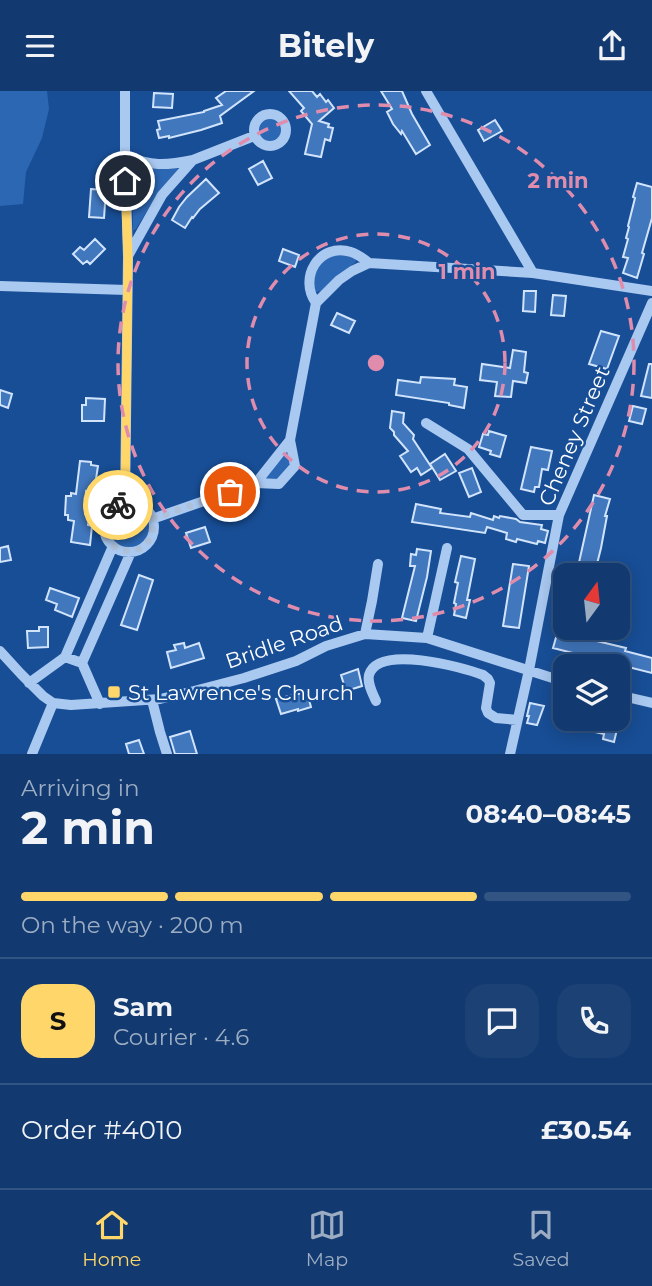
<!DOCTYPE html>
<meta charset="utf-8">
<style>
body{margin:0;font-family:Montserrat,sans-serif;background:#1b4175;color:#f1f3f6;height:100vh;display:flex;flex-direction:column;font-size:26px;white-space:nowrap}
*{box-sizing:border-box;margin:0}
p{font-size:23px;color:#9cadc3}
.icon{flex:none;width:38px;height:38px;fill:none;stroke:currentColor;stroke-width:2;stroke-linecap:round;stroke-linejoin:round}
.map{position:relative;height:663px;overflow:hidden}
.side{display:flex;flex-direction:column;background:#123a70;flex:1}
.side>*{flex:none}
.needle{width:46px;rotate:15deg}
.fabs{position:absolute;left:553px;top:472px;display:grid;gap:14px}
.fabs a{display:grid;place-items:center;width:77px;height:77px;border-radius:14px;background:#123a70;box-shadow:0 4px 18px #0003,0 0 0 2px #315483;font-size:35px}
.pin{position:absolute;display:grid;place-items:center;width:60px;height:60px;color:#fff;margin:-30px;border:4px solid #fff;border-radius:50%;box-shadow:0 2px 7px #0007}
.courier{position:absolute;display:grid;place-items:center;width:70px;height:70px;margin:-35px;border:5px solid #ffd66a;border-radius:50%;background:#fff;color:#222;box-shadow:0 2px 9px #0007}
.headline em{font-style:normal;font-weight:700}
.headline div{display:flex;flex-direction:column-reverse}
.headline{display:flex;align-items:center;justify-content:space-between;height:119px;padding:0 21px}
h1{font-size:46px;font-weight:700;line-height:52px}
.bar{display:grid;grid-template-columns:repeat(4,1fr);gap:10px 7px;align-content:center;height:84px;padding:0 21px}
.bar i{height:9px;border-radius:5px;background:#315483}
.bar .selected{background:#ffd66a}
.bar p{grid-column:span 4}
.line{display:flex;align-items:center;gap:18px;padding:0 21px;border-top:2px solid #315483}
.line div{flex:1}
.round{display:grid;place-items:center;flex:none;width:74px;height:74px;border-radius:21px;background:#1b4175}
header{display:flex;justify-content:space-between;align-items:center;height:91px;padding:0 21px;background:#123a70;font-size:32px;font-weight:700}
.tabs{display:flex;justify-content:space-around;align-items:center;height:98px;border-top:2px solid #315483;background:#123a70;font-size:19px;color:#9cadc3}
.tabs a{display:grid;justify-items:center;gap:4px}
.tabs .selected{color:#ffd66a}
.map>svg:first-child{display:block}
.green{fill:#2c67b4}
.building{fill:#4177bd;stroke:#d1e4fc;stroke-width:2}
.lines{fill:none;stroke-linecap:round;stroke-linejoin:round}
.minor{stroke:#aac9f1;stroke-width:10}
.done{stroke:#aec1da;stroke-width:7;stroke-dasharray:0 12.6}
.route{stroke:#ffd66a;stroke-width:9}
.ring{fill:none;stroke:#e08cad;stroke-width:3.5;stroke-dasharray:12 9}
.poi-dot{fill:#ffd66a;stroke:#184e96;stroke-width:2.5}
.labels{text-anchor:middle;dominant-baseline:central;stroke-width:5;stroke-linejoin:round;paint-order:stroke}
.street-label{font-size:21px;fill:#fff;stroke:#184e96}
.poi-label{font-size:21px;fill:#fff;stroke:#184e96;text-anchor:start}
.centre{fill:#e08cad;stroke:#184e96;stroke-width:3.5}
.ring-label{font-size:21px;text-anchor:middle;font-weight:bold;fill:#e08cad;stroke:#184e96;stroke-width:5;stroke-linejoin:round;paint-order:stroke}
</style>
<header><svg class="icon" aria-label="menu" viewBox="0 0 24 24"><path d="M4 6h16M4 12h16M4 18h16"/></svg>Bitely<svg class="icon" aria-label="share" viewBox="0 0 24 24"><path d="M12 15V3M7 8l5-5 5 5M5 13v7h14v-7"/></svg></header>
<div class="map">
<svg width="652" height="663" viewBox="0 0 652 663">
<rect width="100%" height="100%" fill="#184e96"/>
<path class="green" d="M0 0H47L49 18 42 47 26 81 23 113 0 115Z
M258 39a12 12 0 1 1 24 0a12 12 0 1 1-24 0Z
M132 73C148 79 164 79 180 76L159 100 136 138 133 140Z
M335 162 355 167 356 171 322 200 316 201 314 198C314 175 316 175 335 162Z
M287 359 290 374 277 389 263 388Z
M109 436a20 20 0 1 1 40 0a20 20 0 1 1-40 0Z"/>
<path class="building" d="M226 0H254L220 25 222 32 201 39 169 47V45L159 47 157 39 160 38 158 30 204 21V20L222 14 216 7Z
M289 0H312L317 6 320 3 326 11 328 9 334 17 319 30 329 33 328 36 333 37 330 50 325 48 321 66 305 63 312 33 301 20 304 17Z
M381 0H402L412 23 430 54 416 63 402 40 401 43 393 33 387 21 392 18Z
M154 2 173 3 172 17 153 16Z
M495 29 502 40 484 50 478 39Z
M263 70 272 87 258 94 249 78Z
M206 88 219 102 200 118 193 127 192 126 185 137 172 129 179 116 187 106Z
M637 92 652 96V127L642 162 644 163 637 187 623 182 628 167 623 166 628 148 626 147 629 136 628 135 635 107 633 106Z
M91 98 106 99 104 127 89 126Z
M95 148 105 158 90 173 87 170 83 173 73 163 80 156 84 159Z
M283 158 299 164 295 176 279 170Z
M524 200H536L535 221 523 220Z
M553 204 566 205 564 225 551 224Z
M337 222 355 230 349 242 331 234Z
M601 240 619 245 607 278 589 273Z
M513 259 526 261 524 281 528 282 526 292 513 290 511 306 495 305 497 291 480 289 482 273 510 277Z
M649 273H652V307L641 305Z
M421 286 455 288 454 294 467 296 464 317 449 314V312L396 304 398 289 420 292Z
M0 299 12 303 8 317 0 314Z
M86 307 105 308 104 330H82V314H86Z
M633 315 646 318 642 333 629 330Z
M392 320 404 322 403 332 414 344 413 348 432 377 421 384 417 377 411 381 400 365 408 360 394 344V341L390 337Z
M489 340 506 345 500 366 490 363 491 360 479 356 483 343 488 344Z
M531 356 552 360 548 379 542 378 539 396H535L534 401 521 398Z
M445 363 456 380 440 389 430 373Z
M80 370 91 371V374L98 375 94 401 86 400 85 423H89L88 434 92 435 90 454 71 451 74 430 68 429V424H65L66 405H71V402L76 403Z
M472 377 481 401 469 406 459 382Z
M594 404 610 408 605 425H607L601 457 594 485H576Z
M416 413 441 418 440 422 470 426 471 422 493 429 494 425 499 427 500 425 516 428 520 431 542 434 541 438 548 440 545 452 538 450 537 453 517 448 516 451 506 448 507 442 487 436 485 442 412 431Z
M205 436 210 451 191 457 186 442Z
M8 455 11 469 0 471V457Z
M417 458 431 460 427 486 416 530 402 527 415 475H410L411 463 416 464Z
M461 465 475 468 467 509H470L466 527 454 524 456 513 454 512 458 492 455 491Z
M513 473 529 475 519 537 503 535Z
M139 484 153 489 137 539 121 534Z
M50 497 79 507 72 526 55 519 57 513 46 509Z
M39 536H48V556L28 557 27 540H39Z
M568 537H582L580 546 626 557 625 560 652 567V582L553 557 557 543 566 545Z
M184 552 185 557 199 552 204 567 171 577 167 561 176 559 174 554Z
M358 578 362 595 346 600 341 584Z
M307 601 311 616 298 620V618L281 623 276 608Z
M530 612 544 615 537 634 527 632 529 625H527Z
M598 628 619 630 614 651 603 648 604 643 595 641Z
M190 640 197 663H175L170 646Z
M139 649 144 663H129L126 653Z"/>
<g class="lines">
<path class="minor" d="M426 0 533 182
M254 39a16 16 0 1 1 32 0a16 16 0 1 1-32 0Z
M125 65C152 75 164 75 193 69
M128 165 162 104 193 69 254 45
M0 195 127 199
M316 212C298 187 319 151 351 161 358 163 364 168 369 172
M426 332 468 358 523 424H559
M256 392 279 393 295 375 290 349
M104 436a25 25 0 1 1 50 0a25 25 0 1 1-50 0Z
M125 412 128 166 125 65V0
M152 428 256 392 290 349 316 212 339 189 352 180 369 172 533 182 652 200
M365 543 372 510 378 473
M427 547 447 457
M0 560 21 583 43 605 53 612 71 614 160 608 194 600 244 587 296 570 326 555 365 543 427 547 565 591
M65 566 82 572 100 613
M82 572 131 461
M29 592 65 566 113 455
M618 604 652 612
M152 609 160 641 167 663
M376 610C373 603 367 593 369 584 378 553 462 576 483 584L488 588 490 592 486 617 488 622 496 627 517 629
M32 663 53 612
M510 663 529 579 559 424 652 212"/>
</g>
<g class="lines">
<path class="done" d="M118 414C112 418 107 423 105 431 96 466 159 474 152 428L230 401"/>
<path class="route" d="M118 414 125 412 128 166 125 90"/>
</g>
<g class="ring">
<circle cx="376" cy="272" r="129"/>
<circle cx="376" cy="272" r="258"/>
</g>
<rect class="poi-dot" x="107" y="594" width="14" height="14" rx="3.5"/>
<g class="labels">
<g class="street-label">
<text transform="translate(574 345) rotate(-67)">Cheney Street</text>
<text transform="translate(284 551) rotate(-19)">Bridle Road</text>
</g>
<g class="poi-label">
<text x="128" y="601">St Lawrence's Church</text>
</g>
</g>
<circle cx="376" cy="272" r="10" class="centre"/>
<g class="ring-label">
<text x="558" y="97">2 min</text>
<text x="467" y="188">1 min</text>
</g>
</svg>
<div class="fabs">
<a><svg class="needle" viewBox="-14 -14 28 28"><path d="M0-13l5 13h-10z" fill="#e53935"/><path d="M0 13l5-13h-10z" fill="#9cadc3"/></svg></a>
<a><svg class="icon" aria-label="layers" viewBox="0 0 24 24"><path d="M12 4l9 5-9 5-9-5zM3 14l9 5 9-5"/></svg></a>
</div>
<div class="pin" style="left:230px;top:401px;background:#ea580c"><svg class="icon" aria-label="bag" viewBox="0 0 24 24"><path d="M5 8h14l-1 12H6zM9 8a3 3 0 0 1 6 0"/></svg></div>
<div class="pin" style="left:125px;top:90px;background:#1f2937"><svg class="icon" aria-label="home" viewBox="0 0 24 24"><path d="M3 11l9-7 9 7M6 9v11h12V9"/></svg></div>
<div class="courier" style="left:118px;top:414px"><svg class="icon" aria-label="bike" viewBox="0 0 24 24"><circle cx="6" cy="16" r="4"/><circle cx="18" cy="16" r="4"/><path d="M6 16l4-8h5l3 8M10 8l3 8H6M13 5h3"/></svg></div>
</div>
<section class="side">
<div class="headline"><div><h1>2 min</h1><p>Arriving in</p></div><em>08:40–08:45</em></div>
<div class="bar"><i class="selected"></i><i class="selected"></i><i class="selected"></i><i></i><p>On the way · 200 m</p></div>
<div class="line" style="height:126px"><b class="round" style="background:#ffd66a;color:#111">S</b><div><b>Sam</b><p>Courier · 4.6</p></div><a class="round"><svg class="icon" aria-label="chat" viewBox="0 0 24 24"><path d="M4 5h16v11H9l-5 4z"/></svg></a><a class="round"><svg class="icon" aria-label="phone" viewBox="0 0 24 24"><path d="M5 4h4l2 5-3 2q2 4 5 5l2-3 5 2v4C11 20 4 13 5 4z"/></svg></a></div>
<div class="line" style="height:91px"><div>Order #4010</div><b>£30.54</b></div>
</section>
<nav class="tabs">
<a class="selected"><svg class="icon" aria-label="home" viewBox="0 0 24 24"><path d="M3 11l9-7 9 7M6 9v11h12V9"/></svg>Home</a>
<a><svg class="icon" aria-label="map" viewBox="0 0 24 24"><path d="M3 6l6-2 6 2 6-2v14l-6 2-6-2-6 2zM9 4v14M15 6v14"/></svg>Map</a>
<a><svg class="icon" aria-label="saved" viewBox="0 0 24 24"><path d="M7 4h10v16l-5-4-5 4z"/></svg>Saved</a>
</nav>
